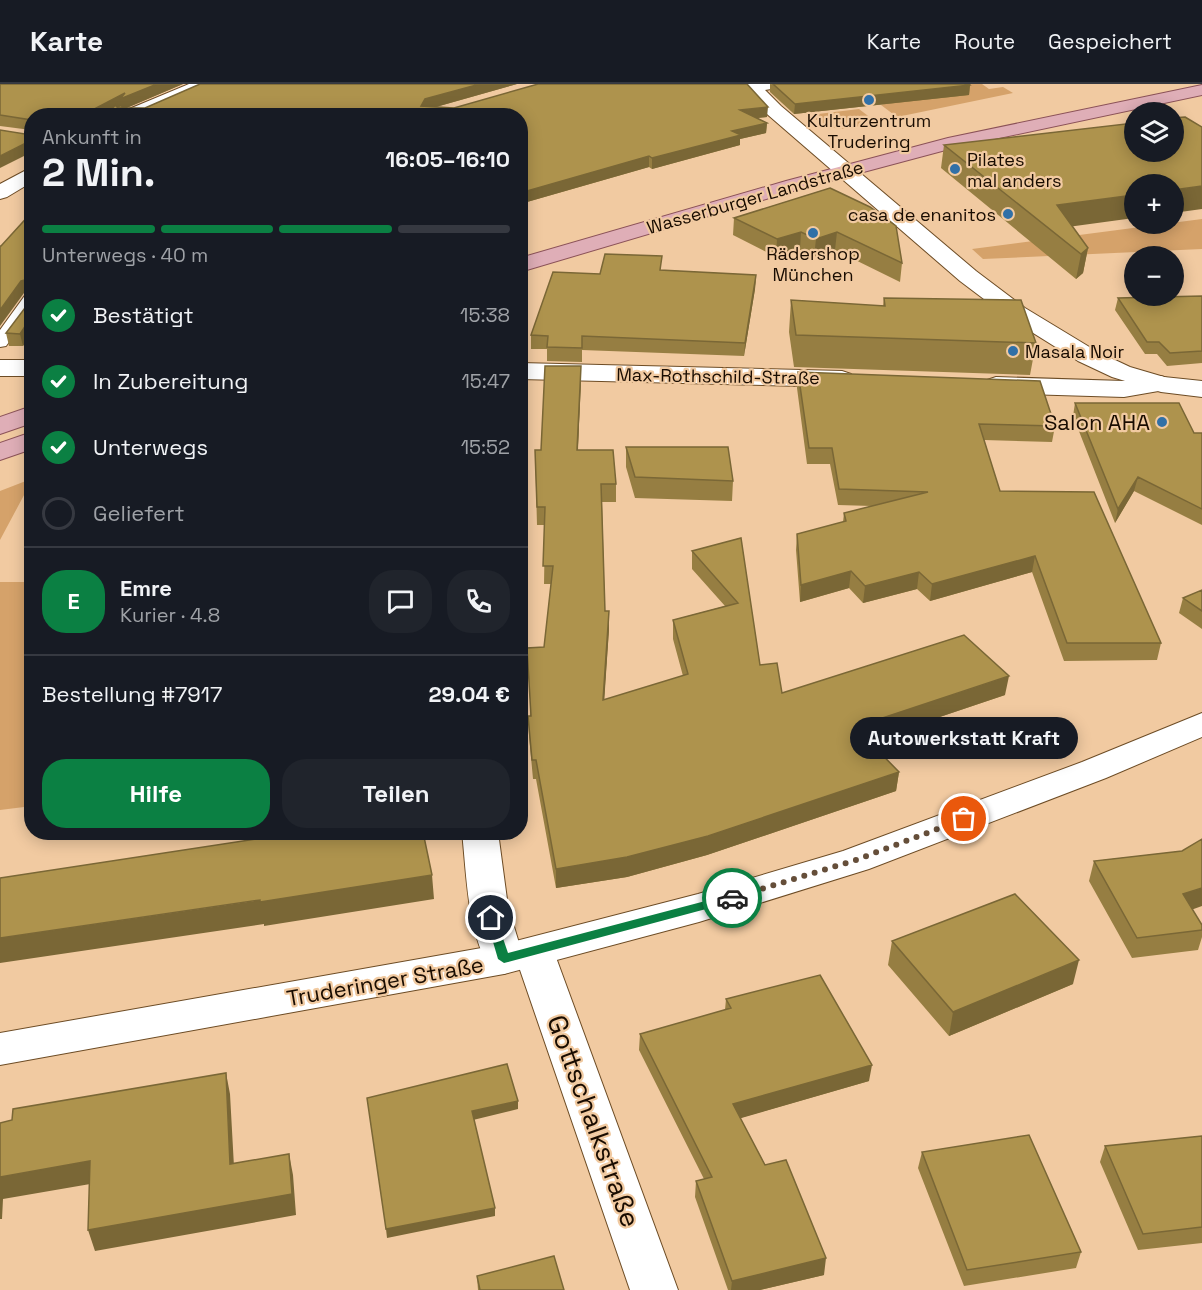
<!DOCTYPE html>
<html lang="de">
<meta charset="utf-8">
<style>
body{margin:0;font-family:"Space Grotesk",sans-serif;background:#20242c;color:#f1f3f6;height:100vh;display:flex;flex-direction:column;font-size:22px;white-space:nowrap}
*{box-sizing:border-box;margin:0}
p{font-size:20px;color:#9ea1a6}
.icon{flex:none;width:33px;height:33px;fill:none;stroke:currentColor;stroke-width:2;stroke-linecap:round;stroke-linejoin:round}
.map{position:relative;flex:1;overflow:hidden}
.drawer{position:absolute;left:24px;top:24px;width:504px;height:732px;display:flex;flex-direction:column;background:#171b24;border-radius:24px;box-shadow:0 3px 15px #0003}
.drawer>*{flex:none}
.fabs{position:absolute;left:1124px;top:18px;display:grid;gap:12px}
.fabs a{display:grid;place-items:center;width:60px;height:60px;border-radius:50%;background:#171b24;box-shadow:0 3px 15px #0003;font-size:30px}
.pin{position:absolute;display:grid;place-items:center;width:51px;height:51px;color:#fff;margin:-26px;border:3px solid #fff;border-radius:50%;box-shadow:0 2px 6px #0007}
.courier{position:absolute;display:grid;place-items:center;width:60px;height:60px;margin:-30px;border:4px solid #0b8043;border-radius:50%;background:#fff;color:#222;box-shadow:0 2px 8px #0007}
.bubble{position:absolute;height:42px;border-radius:21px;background:#171b24;box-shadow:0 3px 15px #0003;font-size:20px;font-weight:700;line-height:42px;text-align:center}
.headline em{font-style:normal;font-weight:700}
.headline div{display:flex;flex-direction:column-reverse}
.headline{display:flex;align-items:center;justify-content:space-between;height:102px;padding:0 18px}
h1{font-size:39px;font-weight:700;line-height:45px}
.bar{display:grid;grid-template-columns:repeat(4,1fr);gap:9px 6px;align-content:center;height:72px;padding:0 18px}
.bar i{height:8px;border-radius:4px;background:#363941}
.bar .on{background:#0b8043}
.bar p{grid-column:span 4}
.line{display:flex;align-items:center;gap:15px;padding:0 18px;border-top:2px solid #363941}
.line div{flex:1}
.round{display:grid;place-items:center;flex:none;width:63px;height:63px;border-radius:24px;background:#20242c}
ol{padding:0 18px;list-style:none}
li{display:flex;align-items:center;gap:18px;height:66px}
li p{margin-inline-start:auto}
li .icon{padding:6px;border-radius:50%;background:#0b8043;color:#fff;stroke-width:4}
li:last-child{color:#9ea1a6}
li i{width:33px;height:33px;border:3px solid #363941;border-radius:50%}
.cta{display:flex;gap:12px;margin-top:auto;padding:12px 18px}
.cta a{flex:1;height:69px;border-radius:24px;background:#0b8043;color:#fff;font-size:24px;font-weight:700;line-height:69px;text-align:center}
.cta a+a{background:#20242c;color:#f1f3f6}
header{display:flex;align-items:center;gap:36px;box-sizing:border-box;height:84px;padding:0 30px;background:#171b24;border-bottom:2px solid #363941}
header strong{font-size:28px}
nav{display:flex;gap:33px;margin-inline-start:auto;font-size:21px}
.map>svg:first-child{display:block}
.green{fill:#d5a26a}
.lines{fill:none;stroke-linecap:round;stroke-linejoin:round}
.service-casing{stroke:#6d4c25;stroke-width:2}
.minor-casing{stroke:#6d4c25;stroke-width:2}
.tertiary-casing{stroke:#6d4c25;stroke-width:2}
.primary-casing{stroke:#8b5258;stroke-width:2}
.service{fill:#fff;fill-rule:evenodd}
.minor{fill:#fff;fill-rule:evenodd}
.tertiary{fill:#fff;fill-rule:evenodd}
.primary{fill:#dfaeb7;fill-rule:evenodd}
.wall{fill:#967e42}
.shaded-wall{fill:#7a6736}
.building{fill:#ae934d;stroke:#7a6736;stroke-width:1.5}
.route{fill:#0b8043}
.done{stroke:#654e39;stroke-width:6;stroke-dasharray:0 10.8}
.poi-dot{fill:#3170a7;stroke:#f1caa1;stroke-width:2}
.labels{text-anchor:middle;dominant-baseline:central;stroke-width:4.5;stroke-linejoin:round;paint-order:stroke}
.far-poi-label{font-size:18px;fill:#190c01;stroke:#f1caa1}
.far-street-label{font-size:18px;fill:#190c01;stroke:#f1caa1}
.poi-label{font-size:22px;fill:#190c01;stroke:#f1caa1;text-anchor:end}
.street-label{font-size:22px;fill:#190c01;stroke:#f1caa1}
.near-street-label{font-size:27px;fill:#190c01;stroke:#f1caa1}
</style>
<header>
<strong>Karte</strong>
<nav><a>Karte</a><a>Route</a><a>Gespeichert</a></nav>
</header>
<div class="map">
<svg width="1202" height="1206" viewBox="0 0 1202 1206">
<rect width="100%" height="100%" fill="#f1caa1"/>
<path class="green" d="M954 0H982L989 5 1003 3 1013 9 897 33 881 21Z
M859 25 876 38C847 45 835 51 810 31Z
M1202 135V165L983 175 972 165Z
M31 395V398L0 456V407Z
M0 498H31L32 722 0 726Z"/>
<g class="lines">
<defs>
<path id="service" d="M746 0H783C775 6 757 8 746 6L744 3Z
M32 209V227L6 262 0 263V246L26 210Z"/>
<path id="minor" d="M189 0H213L210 4 146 32H120L122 28Z
M32 83V98L7 113 0 115V100Z
M0 276H32V292H0Z
M520 279 842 287 851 290 855 295 851 300 842 303 520 295Z
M1161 292 1170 295 1174 300 1170 305 1124 313 996 309 987 306 983 301 987 296 996 293 1124 297Z
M462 748H498L508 823 519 859 534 853 548 858 554 868 678 1206H630L519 883 504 890 490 885C467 845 467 794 462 748Z"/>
<path id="tertiary" d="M740 0H759L781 22 976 187 1025 224 1096 267 1130 283 1164 293 1202 297V313L1161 308 1112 293 1078 277 1009 234 960 197 767 30Z
M1202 629V653L1106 694 869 785 699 838 504 890 0 981V949L504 860 698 810 843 767 1082 678Z"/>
<path id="primary" d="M1202 1V11L957 63 800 105 520 188V174L786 97 948 54Z
M32 322V339L0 350V333Z
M32 348V365L0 376V359Z"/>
</defs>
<use href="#service" class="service-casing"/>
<use href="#minor" class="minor-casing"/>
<use href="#tertiary" class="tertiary-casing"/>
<use href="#primary" class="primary-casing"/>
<use href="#service" class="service"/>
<use href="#minor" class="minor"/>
<use href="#tertiary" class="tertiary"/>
<use href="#primary" class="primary"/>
</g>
<path class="wall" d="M0 0H183L126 24H145L200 0H517L436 23 767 33 758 34 767 39 766 49 740 55V61L652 85 649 83 520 120V32L108 29 32 68 31 46 0 42Z
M770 0H969L970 1 969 11 794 30 770 8Z
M944 61 1088 164 1083 189 1076 195 941 84Z
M830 104 902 179 900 198 835 166 814 173 800 166 776 173 733 151 734 134Z
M32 128V248L23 262H9L6 249 31 216V207L24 209 1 162Z
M662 186 756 191 755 205 744 272 582 266V278L547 277V265H531V251L600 190Z
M1202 212V279L1167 282 1157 270H1145L1115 226 1118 214Z
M884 214 1036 259 1030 291 794 283 789 248 791 216 883 222Z
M581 282 578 366 616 400V418H602L605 527 609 545 604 616 683 592 673 555V536L725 522 692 485V467L741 454 760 581 782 609 1005 611 869 657 899 688 896 707 707 771 627 793 556 804 536 695H533L529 651 528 632H530L544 563 551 500H544L545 441H537L535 366H541Z
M798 288 1055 342 1052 358 984 356 1000 407 1161 559 1157 576 1064 577 1032 488 930 517 917 505 863 519 849 504 800 518 796 466 797 450 843 438 844 429 872 422 838 421 830 380H807L797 304Z
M1075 319 1194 349H1202V441L1134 407 1115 439 1073 332Z
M626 363 733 397 732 417 635 414 626 383Z
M1202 506V545L1179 529 1183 514Z
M1182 767 1192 826 1202 841V853L1198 866 1132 874 1089 797 1094 777Z
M892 857 1073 900 949 952 888 881Z
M726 915 869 997 740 1034 824 1191 760 1206H728L695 1113 696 1097 704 1095 639 966 640 950 725 926Z
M1202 1052V1159L1138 1166 1100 1078 1105 1062Z
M922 1068 1081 1168 1076 1184 964 1202 918 1084Z
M477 1192 564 1206H478Z"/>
<path class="shaded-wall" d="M157 0H183L122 26 121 22 103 32H81L125 9Z
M480 0H517L425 26 421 22 425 15Z
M970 1 969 11 794 30 795 20Z
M768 23 767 33 739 36 740 26Z
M767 39 766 49 740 55V61L652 85V74L732 47Z
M32 56V68L0 84V72Z
M649 72V83L520 120V109Z
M1202 102V125L1173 129V106Z
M1134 111V134L1053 145 1057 121Z
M801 148 800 166 776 173 777 155Z
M837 148 835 166 814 173 816 155Z
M1088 164 1083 189 1076 195 1081 170Z
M756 191 755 205 744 272 745 259Z
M29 195 32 207 24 209 0 242V226L21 197Z
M32 232V248L23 262 20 250Z
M581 282V299L577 383V366Z
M1138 393 1134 407 1115 439 1118 425Z
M1035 472 1032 488 930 517 932 500Z
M851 487 849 504 800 518 801 501Z
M919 488 917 505 863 519 865 502Z
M609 527V545L603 635V616Z
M1009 592 1005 611 853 662 855 643Z
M899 688 896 707 707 771 627 793 556 804V785Z
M432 791 434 815 264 842V840L0 879V854Z
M1202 804V822L1177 831 1183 810Z
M1079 876 1073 900 949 952 953 928Z
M872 981 869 997 731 1037 733 1020Z
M226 989 230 1010 235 1101 230 1080Z
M518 1017V1025L473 1036 472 1027Z
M289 1070 293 1091 296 1131 95 1167 88 1146Z
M90 1077 96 1099 3 1115 2 1135H0V1093Z
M495 1124V1132L387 1154 386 1145Z
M826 1174 824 1191 760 1206H731L732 1197Z"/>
<path class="building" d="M0 0H157L120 15 125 9 81 32H32V36L0 31Z
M200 0H480L425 15 421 22 454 24 538 0H747L768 23 740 26 767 39 732 47 741 51 652 74 649 72 520 109V32H106L117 19 116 22 118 24H145Z
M773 0H969L970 1 795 20Z
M1185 33 1202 43V102L1173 106V100H1134V111L1057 121 1088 164 1081 170 944 61 1134 39V68H1173V34Z
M32 37V56L0 72V46L31 51Z
M830 104 870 123 896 142 902 179 837 148 816 155 801 148 777 155 734 134Z
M32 128V197L29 195 21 197 0 226V162H1Z
M605 170 662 172 660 186 756 191 745 259 582 252V264L547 263 548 252 531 251 553 188 600 190Z
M32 201V232L20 250 6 249 31 216Z
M1202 212V267L1170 269 1159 258H1147L1118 214Z
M884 214 1021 216 1036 259 796 251 791 216 885 222Z
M545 282H581L577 366H613L616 400H601L605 527H609L603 616 688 590 673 536 738 519 692 467 741 454 760 581 777 579 782 609 964 551 1009 592 855 643 899 688 708 752 627 773 556 785 536 676H532L528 632H531L527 564 544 563 553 482H543L545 423H537L535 366H541Z
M798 288 1040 297 1055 342 979 340 1000 407 1094 408 1161 559H1067L1035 472 932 500 919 488 865 502 851 487 801 501 797 450 846 437 844 429 928 408 839 405 832 364H809Z
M1075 319H1179L1194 349H1202V425L1138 393 1118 425Z
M626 363H728L733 397 635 393Z
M1202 506V527L1183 514Z
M302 748H423L432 791 260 818V816L0 854V794Z
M1202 755V804L1183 810 1202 841V846L1137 854 1094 777 1182 767Z
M1015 810 1079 876 953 928 892 857Z
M820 891 872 981 733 1020 765 1081 786 1076 826 1174 732 1197 696 1097 712 1093 640 950 731 924 726 915Z
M507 980 518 1017 472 1027 495 1124 386 1145 367 1014Z
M226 989 230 1080 289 1070 292 1110 88 1146 90 1077 0 1093V1039L12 1036 13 1025Z
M1029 1051 1081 1168 967 1186 922 1068Z
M1202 1052V1143L1143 1150 1105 1062Z
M554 1172 564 1206H480L477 1192Z"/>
<path class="route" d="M732 810 737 814 736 817 504 879 498 875 486 834 491 830 495 831 508 869Z"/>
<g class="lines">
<path class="done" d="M732 814 856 776 964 735"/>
</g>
<g class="poi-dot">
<circle cx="869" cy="16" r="6"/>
<circle cx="955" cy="85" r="6"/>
<circle cx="1008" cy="130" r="6"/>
<circle cx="813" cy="149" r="6"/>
<circle cx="1013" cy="267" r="6"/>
<circle cx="1162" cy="338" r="6"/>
</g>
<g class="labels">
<g class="far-poi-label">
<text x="869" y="36">Kulturzentrum<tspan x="869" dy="21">Trudering</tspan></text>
<text x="967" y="75" text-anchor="start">Pilates<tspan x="967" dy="21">mal anders</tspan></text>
<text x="996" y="130" text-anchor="end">casa de enanitos</text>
<text x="813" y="169">Rädershop<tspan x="813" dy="21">München</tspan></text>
<text x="1025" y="267" text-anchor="start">Masala Noir</text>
</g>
<g class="far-street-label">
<text transform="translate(755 113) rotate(-16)">Wasserburger Landstraße</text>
<text transform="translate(718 292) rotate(1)">Max-Rothschild-Straße</text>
</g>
<g class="poi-label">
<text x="1150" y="338">Salon AHA</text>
</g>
<g class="street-label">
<text transform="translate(385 897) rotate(-10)">Truderinger Straße</text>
</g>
<g class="near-street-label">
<text transform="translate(594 1037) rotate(70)">Gottschalkstraße</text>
</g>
</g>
</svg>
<div class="fabs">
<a><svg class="icon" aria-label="layers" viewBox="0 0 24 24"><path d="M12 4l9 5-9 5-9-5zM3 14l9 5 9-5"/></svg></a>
<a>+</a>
<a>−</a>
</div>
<div class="pin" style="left:964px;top:735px;background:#ea580c"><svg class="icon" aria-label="bag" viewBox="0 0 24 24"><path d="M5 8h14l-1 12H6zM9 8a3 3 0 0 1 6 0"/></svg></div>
<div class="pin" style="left:491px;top:834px;background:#1f2937"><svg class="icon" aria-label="home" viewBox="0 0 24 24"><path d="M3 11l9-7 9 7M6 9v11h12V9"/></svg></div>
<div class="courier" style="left:732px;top:814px"><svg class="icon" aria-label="car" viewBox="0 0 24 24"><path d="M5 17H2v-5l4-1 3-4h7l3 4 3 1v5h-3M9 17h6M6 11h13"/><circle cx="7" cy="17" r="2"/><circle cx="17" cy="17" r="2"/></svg></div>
<div class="bubble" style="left:850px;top:633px;width:228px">Autowerkstatt Kraft</div>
<section class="drawer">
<div class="headline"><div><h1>2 Min.</h1><p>Ankunft in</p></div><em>16:05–16:10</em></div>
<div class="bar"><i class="on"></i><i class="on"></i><i class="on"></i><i></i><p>Unterwegs · 40 m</p></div>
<ol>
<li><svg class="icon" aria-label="check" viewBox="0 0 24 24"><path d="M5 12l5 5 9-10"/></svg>Bestätigt<p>15:38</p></li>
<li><svg class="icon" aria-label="check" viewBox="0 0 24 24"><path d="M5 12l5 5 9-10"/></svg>In Zubereitung<p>15:47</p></li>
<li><svg class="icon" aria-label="check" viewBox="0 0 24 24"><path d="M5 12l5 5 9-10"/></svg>Unterwegs<p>15:52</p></li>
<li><i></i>Geliefert</li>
</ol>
<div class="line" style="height:108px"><b class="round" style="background:#0b8043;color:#fff">E</b><div><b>Emre</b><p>Kurier · 4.8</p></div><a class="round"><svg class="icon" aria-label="chat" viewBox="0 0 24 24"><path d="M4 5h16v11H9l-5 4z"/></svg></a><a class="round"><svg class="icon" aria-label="phone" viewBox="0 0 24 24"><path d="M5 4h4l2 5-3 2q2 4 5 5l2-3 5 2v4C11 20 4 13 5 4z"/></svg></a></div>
<div class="line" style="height:78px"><div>Bestellung #7917</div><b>29.04 €</b></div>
<div class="cta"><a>Hilfe</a><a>Teilen</a></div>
</section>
</div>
